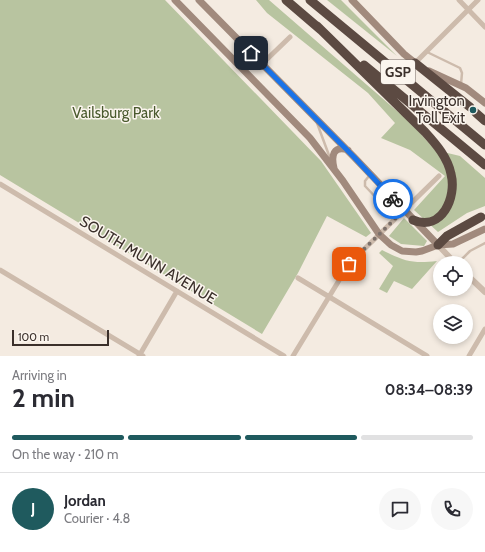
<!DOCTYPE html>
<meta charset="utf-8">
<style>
body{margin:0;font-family:Cabin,sans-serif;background:#f7f7f7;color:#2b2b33;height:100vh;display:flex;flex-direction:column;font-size:15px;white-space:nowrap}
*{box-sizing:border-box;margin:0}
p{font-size:13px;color:#7c7c81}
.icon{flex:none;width:22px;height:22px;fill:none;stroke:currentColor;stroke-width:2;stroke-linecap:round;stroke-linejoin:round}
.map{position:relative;height:356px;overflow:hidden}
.side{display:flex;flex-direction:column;background:#fff;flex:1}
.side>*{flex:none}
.tools{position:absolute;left:433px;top:256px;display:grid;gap:8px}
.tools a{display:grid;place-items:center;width:40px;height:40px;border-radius:50%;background:#fff;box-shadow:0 2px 6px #0003;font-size:20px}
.scale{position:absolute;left:12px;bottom:10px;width:97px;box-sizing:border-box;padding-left:4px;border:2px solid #3b302b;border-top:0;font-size:11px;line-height:14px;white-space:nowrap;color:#3b302b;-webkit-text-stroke:3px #fbf5ee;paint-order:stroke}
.pin{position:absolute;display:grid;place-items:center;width:34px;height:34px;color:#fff;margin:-17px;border-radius:8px;box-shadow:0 2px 6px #0006}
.courier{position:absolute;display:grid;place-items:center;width:40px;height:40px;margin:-20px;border:3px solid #1a73e8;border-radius:50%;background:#fff;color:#222;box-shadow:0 1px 5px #0007}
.headline em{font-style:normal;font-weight:700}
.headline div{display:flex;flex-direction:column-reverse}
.headline{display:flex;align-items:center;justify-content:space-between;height:68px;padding:0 12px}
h1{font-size:26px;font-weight:700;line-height:30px}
.bar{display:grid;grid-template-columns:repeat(4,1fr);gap:6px 4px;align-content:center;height:48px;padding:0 12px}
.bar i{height:5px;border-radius:3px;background:#e1e1e2}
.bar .selected{background:#1f5a5e}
.bar p{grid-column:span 4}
.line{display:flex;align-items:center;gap:10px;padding:0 12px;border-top:1px solid #e1e1e2}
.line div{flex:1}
.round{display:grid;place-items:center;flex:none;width:42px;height:42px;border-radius:21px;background:#f7f7f7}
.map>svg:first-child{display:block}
.green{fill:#b8c4a0}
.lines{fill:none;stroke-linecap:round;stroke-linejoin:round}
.service{stroke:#cdbbac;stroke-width:2.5}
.minor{stroke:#cdbbac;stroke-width:5}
.tertiary{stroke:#cdbbac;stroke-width:6}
.secondary{stroke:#a18a7d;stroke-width:7}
.motorway{stroke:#5c4a42;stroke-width:9}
.done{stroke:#7c716b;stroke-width:4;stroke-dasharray:0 7.2}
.route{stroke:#1a73e8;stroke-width:5}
.poi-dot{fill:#1f5a5e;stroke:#fbf5ee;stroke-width:1.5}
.labels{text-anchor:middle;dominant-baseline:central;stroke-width:3;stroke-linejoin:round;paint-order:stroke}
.shield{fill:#fbf5ee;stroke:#756b66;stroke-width:1}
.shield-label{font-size:14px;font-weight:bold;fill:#3b302b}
.poi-label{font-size:15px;fill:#3b302b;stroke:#fbf5ee;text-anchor:end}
.park-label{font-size:15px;fill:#4a5a2e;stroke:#fbf5ee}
.street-label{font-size:15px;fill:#3b302b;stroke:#fbf5ee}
</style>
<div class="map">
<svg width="485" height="356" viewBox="0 0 485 356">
<rect width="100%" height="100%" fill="#f4ebe1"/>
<path class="green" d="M0 0H165L321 161 371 233 366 237 327 216 298 273 262 334 0 175Z
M256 0H269L412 124 435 150 460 156 485 178V206L467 213 438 232 414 210 445 176 410 150 381 138 395 123 368 93 267 13Z
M327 0H341L397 56Z
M404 218 427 241 424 246 401 244 389 236Z
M382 250C404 261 412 264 437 261L412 289 394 281 387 293 379 289 393 266 379 253Z"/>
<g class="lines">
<path class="service" d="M427 52 460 68 462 73 461 84
M317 123 330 158
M369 176 365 181V186L383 205 390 207 397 204
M458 263 470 251 485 243"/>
<path class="minor" d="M459 0 485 27
M415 63 478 0
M262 64 290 37
M0 184 284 356
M0 270 143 356
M298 278 427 356
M139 356 177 291
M293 356 349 264 439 176
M469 356 485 329"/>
<path class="tertiary" d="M438 245 455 263
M466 274 485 292"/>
<path class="secondary" d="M175 0 310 138 343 181 379 234 391 245 402 251 416 252 422 251 438 245 453 244 485 229
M199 0 354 157 438 245
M352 0 404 54 419 66
M429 71 466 88 485 103
M334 168C331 156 333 145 348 150"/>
<path class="motorway" d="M286 0 321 30
M310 0 485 145
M317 26 425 132C436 144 448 158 451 174 457 197 442 232 413 220
M415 63 470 107
M364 65 485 165
M476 113 485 121
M438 245 447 236 481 217"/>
</g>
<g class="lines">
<path class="done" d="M349 264 404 210 393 199"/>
<path class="route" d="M251 53 354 157 393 199"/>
</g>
<circle class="poi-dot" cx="473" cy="110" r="4"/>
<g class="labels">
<rect class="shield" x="381" y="60" width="34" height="24" rx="3"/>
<g class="shield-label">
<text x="398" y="72">GSP</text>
</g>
<g class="poi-label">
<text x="465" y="101">Irvington<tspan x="465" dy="17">Toll Exit</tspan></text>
</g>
<g class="park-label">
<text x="116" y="113">Vailsburg Park</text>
</g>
<g class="street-label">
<text transform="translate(148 260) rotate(31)">SOUTH MUNN AVENUE</text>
</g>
</g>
</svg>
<div class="tools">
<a><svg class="icon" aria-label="locate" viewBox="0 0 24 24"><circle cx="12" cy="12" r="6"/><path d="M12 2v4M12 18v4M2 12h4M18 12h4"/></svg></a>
<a><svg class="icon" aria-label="layers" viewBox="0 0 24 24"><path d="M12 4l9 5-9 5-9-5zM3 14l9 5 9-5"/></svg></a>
</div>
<div class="scale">100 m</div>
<div class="pin" style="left:349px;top:264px;background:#ea580c"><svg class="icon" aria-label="bag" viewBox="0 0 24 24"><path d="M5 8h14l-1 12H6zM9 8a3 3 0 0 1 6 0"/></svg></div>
<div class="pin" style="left:251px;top:53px;background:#1f2937"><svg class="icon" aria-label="home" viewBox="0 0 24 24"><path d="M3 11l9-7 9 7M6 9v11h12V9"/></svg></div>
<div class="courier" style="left:393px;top:199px"><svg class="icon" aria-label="bike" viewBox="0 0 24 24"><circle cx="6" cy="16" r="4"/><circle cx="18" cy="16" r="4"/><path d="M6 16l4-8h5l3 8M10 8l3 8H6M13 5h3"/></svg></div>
</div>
<section class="side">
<div class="headline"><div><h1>2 min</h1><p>Arriving in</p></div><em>08:34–08:39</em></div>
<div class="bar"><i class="selected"></i><i class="selected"></i><i class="selected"></i><i></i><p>On the way · 210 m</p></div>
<div class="line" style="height:72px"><b class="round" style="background:#1f5a5e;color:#fff">J</b><div><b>Jordan</b><p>Courier · 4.8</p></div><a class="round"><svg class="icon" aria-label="chat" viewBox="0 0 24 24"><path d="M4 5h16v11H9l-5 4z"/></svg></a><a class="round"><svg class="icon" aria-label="phone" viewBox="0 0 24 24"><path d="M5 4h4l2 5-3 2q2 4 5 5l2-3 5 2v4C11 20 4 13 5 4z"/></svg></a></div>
</section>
